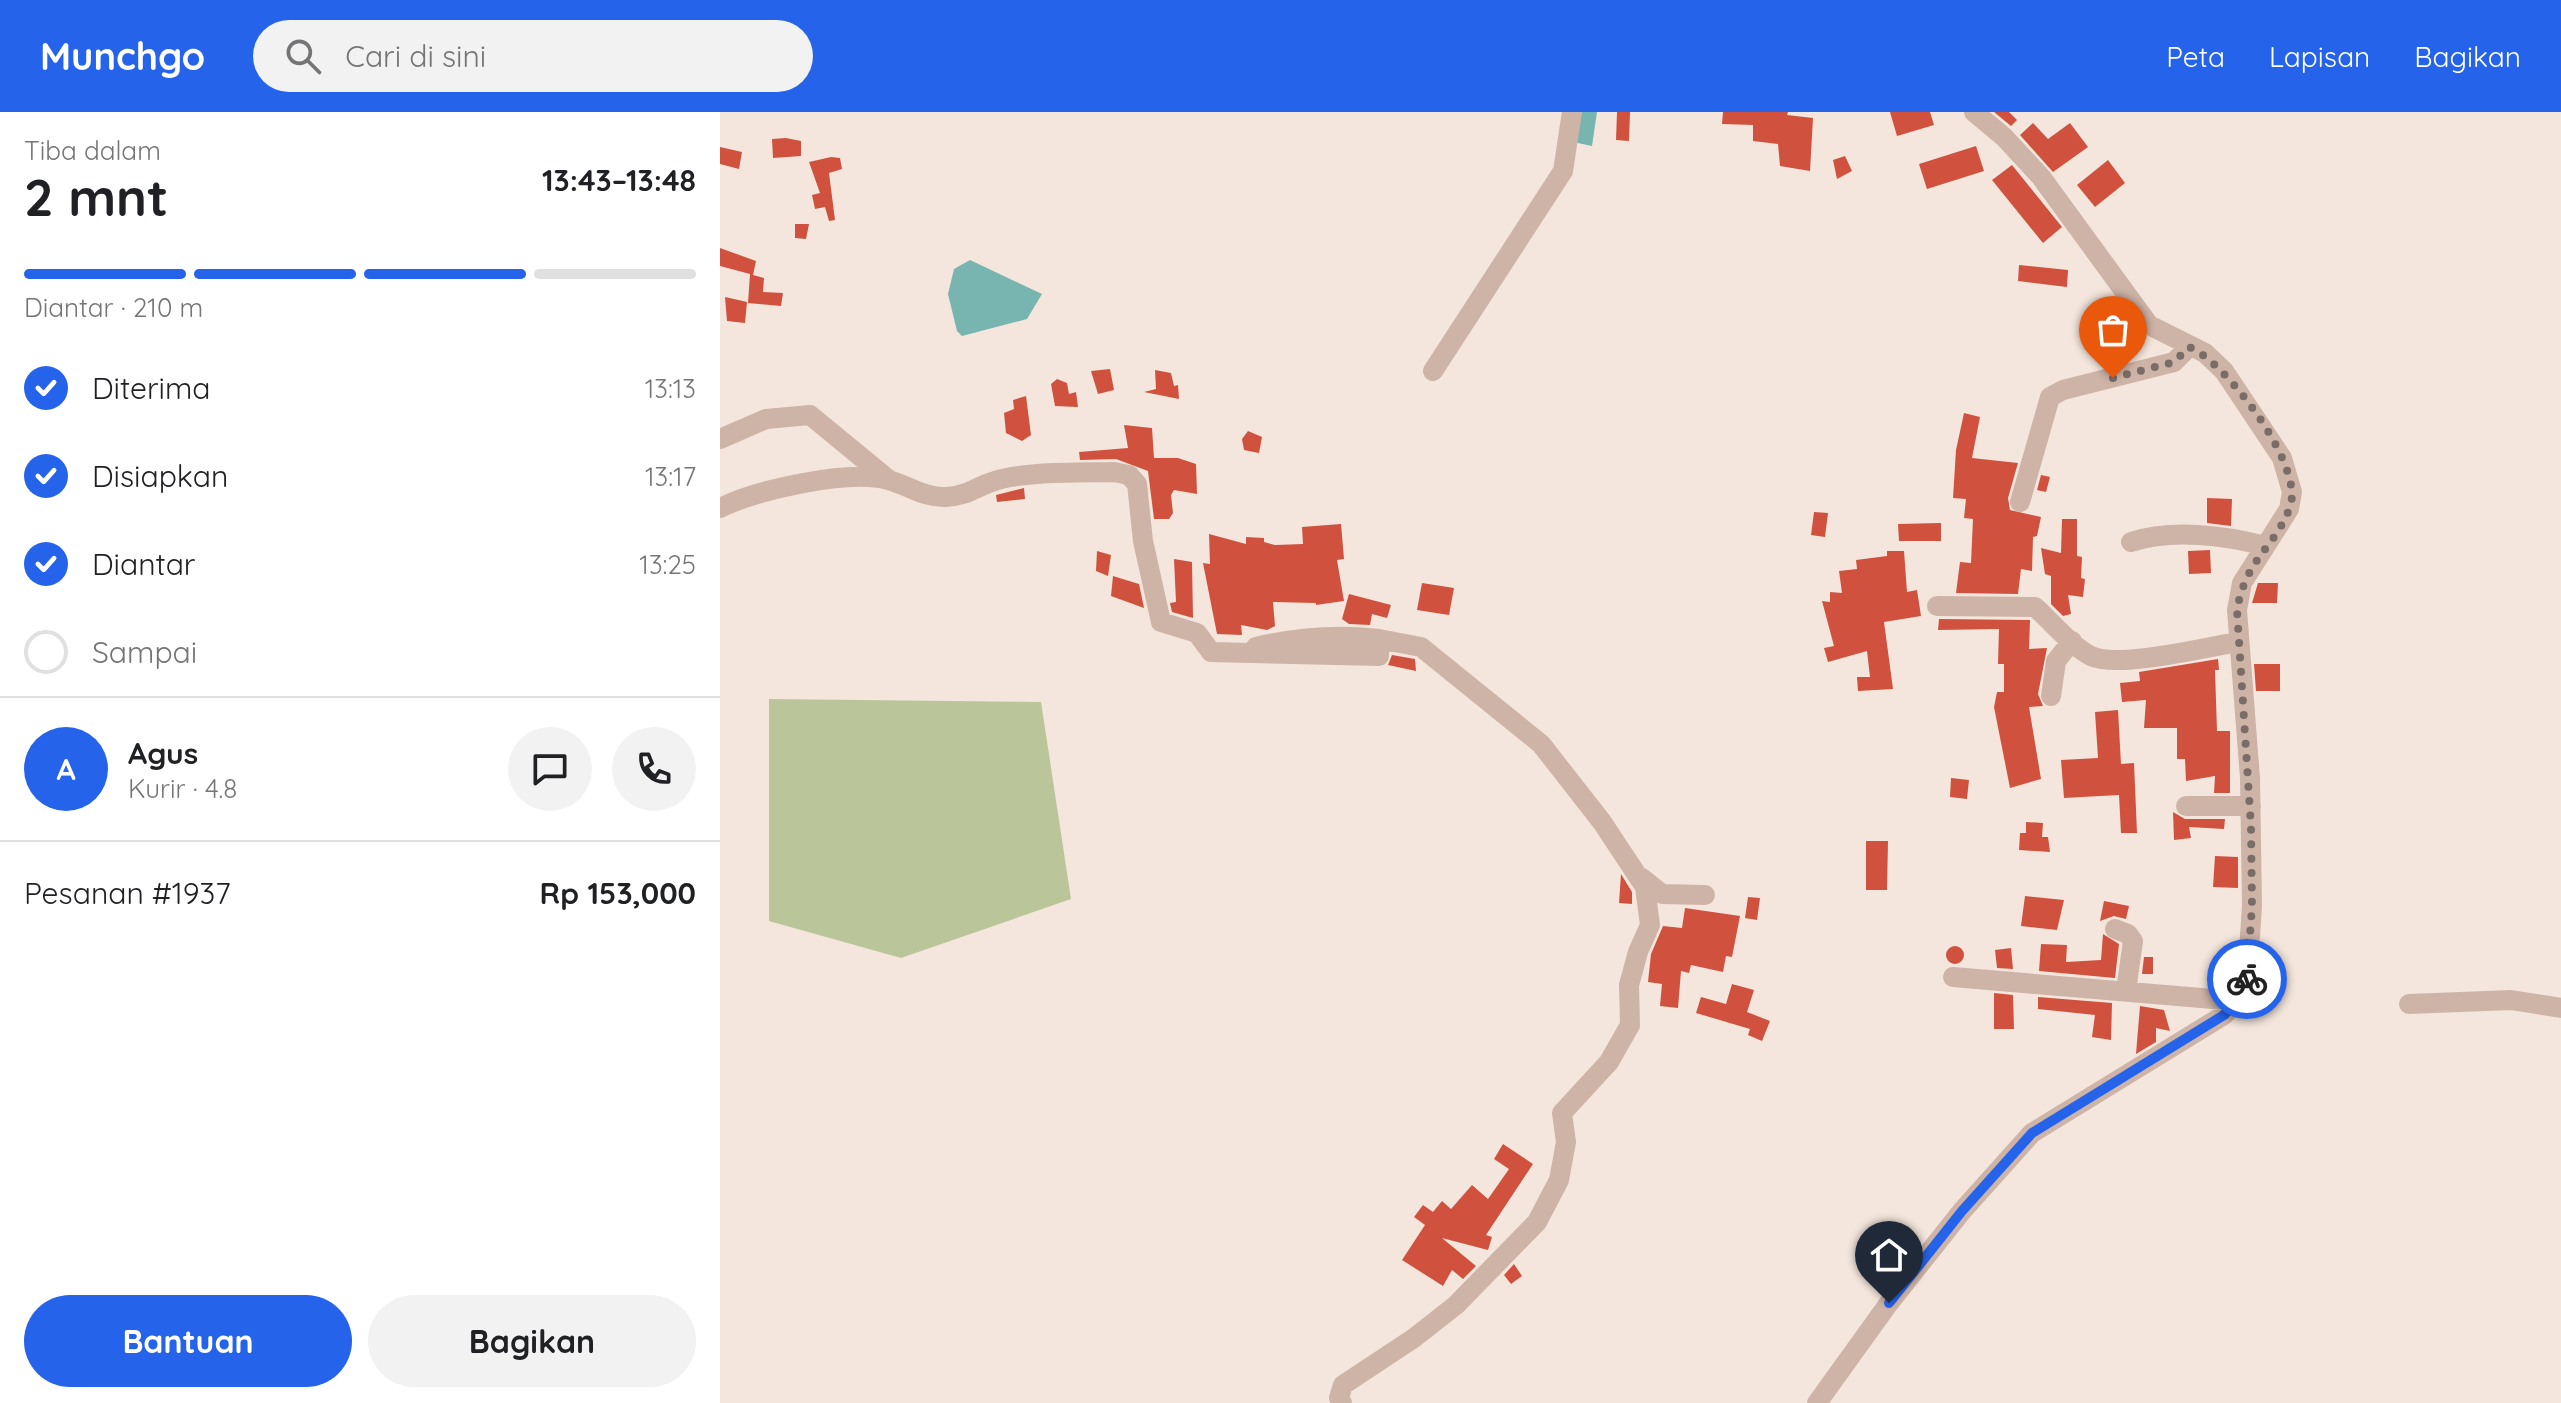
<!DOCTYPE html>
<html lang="id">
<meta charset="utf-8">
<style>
body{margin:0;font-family:Quicksand,sans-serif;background:#f2f2f2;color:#202124;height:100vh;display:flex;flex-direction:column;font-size:30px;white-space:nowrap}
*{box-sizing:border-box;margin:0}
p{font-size:26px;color:#757577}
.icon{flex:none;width:44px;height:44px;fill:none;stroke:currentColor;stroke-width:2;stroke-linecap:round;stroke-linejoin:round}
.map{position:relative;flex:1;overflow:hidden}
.sheet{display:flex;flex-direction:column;background:#fff;width:720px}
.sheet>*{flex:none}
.pin{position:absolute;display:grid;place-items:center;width:68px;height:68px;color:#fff;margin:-82px -34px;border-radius:50% 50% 50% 0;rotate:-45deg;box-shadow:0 0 8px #0007}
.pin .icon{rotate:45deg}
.courier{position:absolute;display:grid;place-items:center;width:80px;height:80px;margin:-40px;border:6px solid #2563eb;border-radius:50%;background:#fff;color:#222;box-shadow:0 2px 10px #0007}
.overview em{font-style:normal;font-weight:700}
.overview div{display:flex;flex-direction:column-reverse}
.overview{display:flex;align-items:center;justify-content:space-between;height:136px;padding:0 24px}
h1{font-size:52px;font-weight:700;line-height:60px}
.bar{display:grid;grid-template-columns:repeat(4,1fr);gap:12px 8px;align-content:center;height:96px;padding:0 24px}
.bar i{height:10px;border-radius:6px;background:#e0e0e0}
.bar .on{background:#2563eb}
.bar p{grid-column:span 4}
.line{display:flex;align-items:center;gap:20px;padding:0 24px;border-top:2px solid #e0e0e0}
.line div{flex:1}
.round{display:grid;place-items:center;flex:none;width:84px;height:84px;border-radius:42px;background:#f2f2f2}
ol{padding:0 24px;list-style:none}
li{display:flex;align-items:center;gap:24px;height:88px}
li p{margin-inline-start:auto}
li .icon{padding:8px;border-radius:50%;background:#2563eb;color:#fff;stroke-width:4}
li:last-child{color:#757577}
li i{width:44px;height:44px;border:4px solid #e0e0e0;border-radius:50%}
.action{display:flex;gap:16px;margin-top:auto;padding:16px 24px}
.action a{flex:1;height:92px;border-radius:48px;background:#2563eb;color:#fff;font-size:32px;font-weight:700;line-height:92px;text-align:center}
.action a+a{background:#f2f2f2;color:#202124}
header{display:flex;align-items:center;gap:48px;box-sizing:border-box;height:112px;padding:0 40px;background:#2563eb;color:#fff}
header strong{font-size:38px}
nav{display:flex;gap:44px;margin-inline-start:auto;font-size:28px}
.search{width:560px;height:72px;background:#f2f2f2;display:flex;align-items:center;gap:20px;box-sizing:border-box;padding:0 28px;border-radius:44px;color:#757577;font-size:30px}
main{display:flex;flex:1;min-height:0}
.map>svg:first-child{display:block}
.green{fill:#bbc59a}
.water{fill:#78b4b0}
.building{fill:#d0523e}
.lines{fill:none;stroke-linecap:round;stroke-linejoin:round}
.minor{stroke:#ceb4a7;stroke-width:20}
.done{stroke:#7a6d67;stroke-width:8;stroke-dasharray:0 14.4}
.route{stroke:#2563eb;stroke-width:10}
</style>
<header>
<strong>Munchgo</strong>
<div class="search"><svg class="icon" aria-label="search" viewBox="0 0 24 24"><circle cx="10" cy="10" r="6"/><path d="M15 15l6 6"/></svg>Cari di sini</div>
<nav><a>Peta</a><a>Lapisan</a><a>Bagikan</a></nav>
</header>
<main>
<section class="sheet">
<div class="overview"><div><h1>2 mnt</h1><p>Tiba dalam</p></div><em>13:43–13:48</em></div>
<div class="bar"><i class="on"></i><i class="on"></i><i class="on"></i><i></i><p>Diantar · 210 m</p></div>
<ol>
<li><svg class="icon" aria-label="check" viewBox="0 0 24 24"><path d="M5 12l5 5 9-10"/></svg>Diterima<p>13:13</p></li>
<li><svg class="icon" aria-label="check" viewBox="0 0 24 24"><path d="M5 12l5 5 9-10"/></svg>Disiapkan<p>13:17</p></li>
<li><svg class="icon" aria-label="check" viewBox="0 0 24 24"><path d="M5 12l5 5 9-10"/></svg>Diantar<p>13:25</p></li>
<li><i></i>Sampai</li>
</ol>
<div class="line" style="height:144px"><b class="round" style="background:#2563eb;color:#fff">A</b><div><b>Agus</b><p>Kurir · 4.8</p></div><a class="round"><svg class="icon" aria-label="chat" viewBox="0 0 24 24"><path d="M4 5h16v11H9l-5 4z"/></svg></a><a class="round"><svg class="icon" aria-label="phone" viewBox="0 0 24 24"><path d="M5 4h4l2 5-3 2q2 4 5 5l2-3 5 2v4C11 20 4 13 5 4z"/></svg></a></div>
<div class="line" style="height:104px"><div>Pesanan #1937</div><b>Rp 153,000</b></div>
<div class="action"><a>Bantuan</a><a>Bagikan</a></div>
</section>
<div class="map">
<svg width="1841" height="1291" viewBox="0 0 1841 1291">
<rect width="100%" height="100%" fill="#f4e6dc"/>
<path class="green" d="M49 587 321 590 351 787 181 846 49 809Z"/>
<path class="water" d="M856 0H877L872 34 853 30Z
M250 148 322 182 307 207 242 224 237 219 228 182 234 157Z"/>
<path class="building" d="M897 0H910L909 29 896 28Z
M1003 0H1068L1067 3 1093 6 1090 59 1060 54 1058 32 1033 29V13L1002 12Z
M1170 0H1210L1214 13 1177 24Z
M1274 0H1289L1297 8 1291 14Z
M1313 11 1328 27 1350 11 1368 35 1333 60 1300 23Z
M66 26 81 29V44L53 46 52 27Z
M1256 34 1264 59 1207 77 1199 52Z
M0 35 22 40 19 57 0 52Z
M1125 44 1132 59 1117 67 1113 48Z
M111 45 120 46 122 57 109 61 115 108 109 109 105 95 95 97 92 83 100 81 89 50Z
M1388 48 1405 71 1375 95 1357 73Z
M1292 53 1342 115 1323 131 1272 68Z
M75 112H89L86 127 75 126Z
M0 136 36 149 33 163 44 166 43 180 63 181 61 194 28 191 30 162 0 154Z
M1299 153 1348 158 1347 175 1298 169Z
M5 185 27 190 25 211 7 209Z
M390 257 394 278 378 282 371 259Z
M435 258 451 261 454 274 458 273 459 287 424 280 436 277Z
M337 267 347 271 349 282 356 280 358 295 335 294 331 272Z
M306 284 311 323 302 329 286 321 284 301 294 297 293 288Z
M1244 301 1260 305 1252 346 1298 351 1288 386 1290 398 1321 405 1317 424 1313 425 1312 459 1301 457 1298 482 1236 481 1240 450 1251 451 1253 407 1244 406 1246 387 1233 386 1236 338Z
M404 313 432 316 434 346H458L476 352 477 382 454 378 451 383 453 401 449 407H434L428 359 396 347 360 348 359 340 408 336Z
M528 319 542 325 539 341 524 338 522 327Z
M1321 363 1330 365 1326 380 1317 378Z
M304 376 305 387 277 390 276 383Z
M1487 386 1512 387 1511 414 1487 411Z
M1094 400 1108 401 1105 425 1091 423Z
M1342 407H1357V444L1362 445 1361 466 1365 467 1363 485 1348 483 1351 502 1343 504 1331 492V464L1325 462 1321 436 1341 441Z
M1221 411V429H1179L1178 412Z
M621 412 624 447 617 448 624 489 596 493V491L553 490 555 514 547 518 521 513 522 523 497 522 483 451 490 452 489 422 526 432V425L544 426V430L555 433 583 432 582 415Z
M1490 438 1491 461 1469 462 1468 439Z
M377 439 391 443 388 464 376 459Z
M1167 439H1184L1187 480 1197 478 1201 504 1164 510 1173 577 1138 579 1137 565H1150L1147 539 1108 550 1104 536 1114 534 1102 489 1110 490V480L1122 481 1119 459 1137 457 1136 448 1167 444Z
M454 447 472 450 473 506 452 500 450 491 456 490Z
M393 464 419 472 424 496 391 484Z
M702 471 734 476 729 503 697 498Z
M1538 471H1558L1557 491H1532Z
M629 482 671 493 667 506 652 502 650 513 629 512 622 507Z
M1219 507 1310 508 1309 537 1327 536 1318 582 1323 594 1309 595 1321 667 1290 676 1274 595 1277 580H1284V552H1278L1279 517 1218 518Z
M672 543 695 547 696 559 668 553Z
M1498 547 1499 558H1495L1497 619H1510V681H1494L1495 664 1466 669 1465 647H1457V616H1424L1426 588 1402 590 1400 571 1420 569 1419 560Z
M1534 552H1560V579H1536Z
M1398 598 1401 652 1414 651 1417 721H1401L1399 683 1344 686 1341 648 1378 646 1375 600Z
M1231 666 1249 668 1247 687 1230 685Z
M1453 700 1465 707H1505L1504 717 1469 715 1471 726 1454 728Z
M1306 710 1323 711 1322 725H1328L1330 740 1299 738 1300 721H1306Z
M1146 729H1168L1167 778H1146Z
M1495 744 1518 745V776L1493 775Z
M901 762 912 780V792L899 791Z
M1305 784 1344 788 1337 818 1301 814Z
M1028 785 1040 786 1037 808 1025 806Z
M1384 789 1409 794 1406 807 1394 804 1380 809Z
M965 796 1020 804 1012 845 1006 844 1003 860 971 853 969 861 961 859 958 896 940 894 942 872 928 870 931 842 943 814 962 816Z
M1383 822 1399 832 1395 866 1319 859 1321 832 1347 833 1346 850 1381 848Z
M1226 843a9 9 0 1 1 18 0a9 9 0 1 1-18 0Z
M1291 836 1293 857 1277 856 1275 838Z
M1424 845H1433V862H1422Z
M1012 872 1034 878 1027 900 1050 909 1042 929 1028 923 1030 917 976 901 981 885 1006 892Z
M1274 881 1293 883 1294 917H1274Z
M1318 885 1392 891 1391 928 1372 925 1375 903 1318 897Z
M1420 894 1444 898 1450 919 1436 916V930L1416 942Z
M783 1032 813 1052 766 1123 772 1125 768 1138 722 1126 756 1154 743 1167 732 1158 723 1174 682 1148 705 1113 694 1105 703 1093 713 1100 722 1089 731 1097 752 1073 768 1087 789 1057 774 1047Z
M794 1152 802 1164 791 1172 784 1163Z"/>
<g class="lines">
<path class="minor" d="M713 259 843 59 852 0
M0 327 46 307 90 303 169 368
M1300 390 1330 285 1343 278 1454 250 1469 235
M0 396C36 378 129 357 168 368 188 373 204 386 226 385 246 384 254 376 272 370 299 359 363 361 394 360L409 363 417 372 423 429 441 510 477 521 491 540 659 544V527L701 535 821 632 882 710 925 775 930 813 918 840 909 873 910 913 889 950 842 1001 846 1030 839 1068 817 1110 736 1193 694 1226 623 1273 619 1286 622 1291
M1411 430C1451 417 1504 423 1545 434
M1217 494 1315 495C1332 510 1351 534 1371 544 1397 557 1486 535 1518 530
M536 535C578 525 617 522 659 527
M1331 584 1336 549 1352 529
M1466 694H1531
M922 766 942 782 985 783
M1395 817 1408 822 1413 829 1406 879
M1233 865 1517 889
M1689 892 1791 888 1841 896
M1097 1291 1169 1191 1242 1099 1312 1021 1504 903 1517 889 1527 869 1532 794 1530 666 1517 498 1522 471 1569 397 1572 380 1562 346 1504 259 1485 241 1429 213 1321 65 1284 25 1254 0"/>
</g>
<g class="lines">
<path class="done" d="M1393 266 1454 250 1469 235C1506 250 1585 354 1570 395 1555 436 1526 446 1517 498L1531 715 1532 794 1527 867"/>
<path class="route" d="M1169 1191 1242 1099 1312 1021 1504 903 1517 889 1527 867"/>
</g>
</svg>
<div class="pin" style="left:1393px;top:266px;background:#ea580c"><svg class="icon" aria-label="bag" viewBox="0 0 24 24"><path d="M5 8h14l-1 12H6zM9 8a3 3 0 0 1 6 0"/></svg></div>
<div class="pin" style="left:1169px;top:1191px;background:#1f2937"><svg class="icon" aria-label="home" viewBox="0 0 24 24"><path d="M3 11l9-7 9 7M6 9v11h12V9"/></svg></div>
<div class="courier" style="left:1527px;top:867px"><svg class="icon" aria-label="bike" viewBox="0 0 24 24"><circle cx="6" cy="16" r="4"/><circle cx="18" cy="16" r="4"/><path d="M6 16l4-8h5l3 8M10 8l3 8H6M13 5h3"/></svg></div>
</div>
</main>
